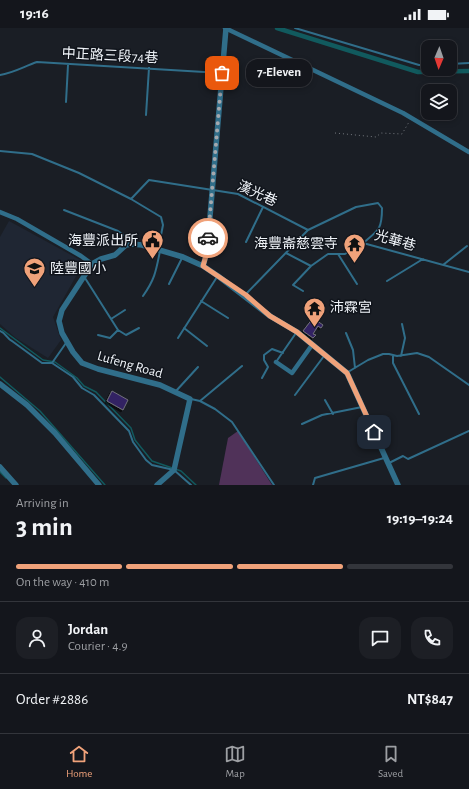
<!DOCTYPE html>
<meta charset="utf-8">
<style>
body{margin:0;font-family:"Alegreya Sans","Noto Sans TC",sans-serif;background:#1d1f25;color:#f1f3f6;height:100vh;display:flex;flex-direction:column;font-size:15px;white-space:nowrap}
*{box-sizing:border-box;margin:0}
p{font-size:13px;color:#9d9fa3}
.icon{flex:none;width:22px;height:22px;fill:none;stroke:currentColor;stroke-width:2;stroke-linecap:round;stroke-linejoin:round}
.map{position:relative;height:457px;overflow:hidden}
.details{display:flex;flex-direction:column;background:#14161c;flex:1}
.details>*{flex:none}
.needle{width:26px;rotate:182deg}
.buttons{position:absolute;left:421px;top:12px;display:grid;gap:8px}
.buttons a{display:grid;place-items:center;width:36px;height:36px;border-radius:8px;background:#14161c;box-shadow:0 2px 6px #0003,0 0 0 1px #33353b;font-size:20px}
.pin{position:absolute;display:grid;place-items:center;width:34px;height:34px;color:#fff;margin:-17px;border-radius:8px;box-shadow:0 2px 6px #0006}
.courier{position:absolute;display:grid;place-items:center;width:40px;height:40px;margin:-20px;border:3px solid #f0a27a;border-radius:50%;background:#fff;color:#222;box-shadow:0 1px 5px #0007}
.bubble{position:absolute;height:28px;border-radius:12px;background:#14161c;box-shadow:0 2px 6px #0003,0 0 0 1px #33353b;font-size:13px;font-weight:700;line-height:28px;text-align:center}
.summary em{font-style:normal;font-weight:700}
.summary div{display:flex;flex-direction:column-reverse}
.summary{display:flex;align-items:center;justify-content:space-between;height:68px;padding:0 16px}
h1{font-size:26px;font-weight:700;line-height:30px}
.bar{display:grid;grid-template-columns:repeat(4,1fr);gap:6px 4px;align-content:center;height:48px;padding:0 16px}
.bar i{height:5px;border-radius:3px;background:#33353b}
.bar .current{background:#f0a27a}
.bar p{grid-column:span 4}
.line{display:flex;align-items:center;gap:10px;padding:0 16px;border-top:1px solid #33353b}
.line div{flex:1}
.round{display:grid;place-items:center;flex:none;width:42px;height:42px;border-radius:12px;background:#1d1f25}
.status{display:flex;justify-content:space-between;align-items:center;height:28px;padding:0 20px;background:#14161c;direction:ltr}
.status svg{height:11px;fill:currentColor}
.tabs{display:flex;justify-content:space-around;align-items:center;height:56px;border-top:1px solid #33353b;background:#14161c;font-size:11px;color:#9d9fa3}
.tabs a{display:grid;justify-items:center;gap:2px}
.tabs .current{color:#f0a27a}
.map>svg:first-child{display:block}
.built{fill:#1f2633}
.green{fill:#503259}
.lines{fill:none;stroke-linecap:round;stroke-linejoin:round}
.stream{stroke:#115a5e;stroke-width:1.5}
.canal{stroke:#115a5e;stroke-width:4.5}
.building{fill:#312164;stroke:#71707a;filter:url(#shadow)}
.path{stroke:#75797f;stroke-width:1;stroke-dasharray:1 3;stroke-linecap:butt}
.service{stroke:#306e8a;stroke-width:2}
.minor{stroke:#306e8a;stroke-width:4.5}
.tertiary{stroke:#306e8a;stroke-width:5.5}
.done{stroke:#a4a8ae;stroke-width:4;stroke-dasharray:0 7.2}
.route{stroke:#f0a27a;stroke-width:5}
.labels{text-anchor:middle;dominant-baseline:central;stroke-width:3;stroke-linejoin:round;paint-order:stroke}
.street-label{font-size:14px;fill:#eff3f8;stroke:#11151c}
.poi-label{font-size:14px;fill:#eff3f8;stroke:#11151c;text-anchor:end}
</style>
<div class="status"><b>19:16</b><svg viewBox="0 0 49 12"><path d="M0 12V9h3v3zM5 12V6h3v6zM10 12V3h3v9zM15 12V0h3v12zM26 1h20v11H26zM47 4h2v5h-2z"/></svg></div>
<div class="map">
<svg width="469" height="457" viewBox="0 0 469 457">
<defs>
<filter id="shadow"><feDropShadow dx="-2" dy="2" stdDeviation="0" flood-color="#0009"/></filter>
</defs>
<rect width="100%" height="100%" fill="#1a1e25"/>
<path class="built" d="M9 193 84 234 53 289 61 312 48 330 16 310 0 296V209Z"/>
<path class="green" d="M238 403 272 457H219L228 410Z"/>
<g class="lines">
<path class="stream" d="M0 300 43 332 55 334 77 350 84 358 96 364 131 400 135 412 152 433 181 443 196 457
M0 349 40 383 105 457
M0 444 6 450"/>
<path class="canal" d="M277 0 418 44 469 43"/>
</g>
<path class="building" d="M313 290 323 297 321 300 318 298 313 306 316 307 313 310 303 303Z
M112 363 128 372 123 382 107 373Z"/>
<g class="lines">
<path class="path" d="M335 105 376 109 381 105 402 106 409 94"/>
<path class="service" d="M295 0 419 37H428
M450 36 469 35
M0 47C13 45 25 38 37 34L221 45
M66 74 68 37
M146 87 149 40
M0 123 32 126 79 145 131 171 161 189 163 197 158 222
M131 171 149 152 238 166 308 202
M64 182 118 203 132 213V215
M246 214 263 179
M286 225 311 238
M338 226 357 256
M443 237 467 218
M85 250 118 302 126 307 139 300
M387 253 423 231
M169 256 182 230
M303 263 293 257 311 238 328 226H345L363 215 469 244
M245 267 308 202 356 179 378 175 382 180C382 201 379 202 363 215
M143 268C155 251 156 243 160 223
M201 273 228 290
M111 291 125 282
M184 300 207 318
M0 303C6 305 7 311 12 313L42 335H52L73 349 82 360 94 367 129 403 133 414 146 432 152 437 174 442 191 457
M346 305 353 322 355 340
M98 307 110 310 118 302
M178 310 217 249
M393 328V335L419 386
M401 328 405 310 402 296
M276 334 296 305
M52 335 66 315
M348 344 368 332 383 326H389L397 328 417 325 429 329 469 357
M262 350 268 339 264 332V327L272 321 283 325
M176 363 198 339
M295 367 324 328
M191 371 200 373 215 381 232 394 274 457
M325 372 333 386
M200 373 242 338
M302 396 322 387 362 379
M389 435 403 428 408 431 469 403
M313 457 315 450 384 430"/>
<path class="minor" d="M225 0 403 85 469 124
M0 184 17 191 81 228 92 236
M276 334 292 345 312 317"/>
<path class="tertiary" d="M203 238 207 224 226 0
M0 356 27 377 55 405 99 457
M0 439 16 457
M157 457 174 442 190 371 160 357 98 341 82 335 73 324 62 305 59 293 62 282 92 236 101 231 115 227 126 217 132 216 142 217 183 229 203 238 218 248 270 288 297 304 347 345 398 457"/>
</g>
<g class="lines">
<path class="done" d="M208 210 222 45"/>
<path class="route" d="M208 210 207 224 203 238 246 267 270 288 297 304 347 345 374 404"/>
</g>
<defs>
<symbol id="civic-pin" viewBox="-11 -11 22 30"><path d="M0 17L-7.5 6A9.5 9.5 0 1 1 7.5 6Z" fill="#f0a27a" stroke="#11151c"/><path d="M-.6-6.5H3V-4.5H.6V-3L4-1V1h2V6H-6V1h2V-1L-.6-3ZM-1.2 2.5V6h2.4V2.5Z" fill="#111"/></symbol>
<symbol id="temple-pin" viewBox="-11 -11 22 30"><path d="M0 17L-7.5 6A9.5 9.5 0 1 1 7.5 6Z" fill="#f0a27a" stroke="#11151c"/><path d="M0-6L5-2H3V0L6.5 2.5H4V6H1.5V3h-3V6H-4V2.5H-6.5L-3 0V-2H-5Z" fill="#111"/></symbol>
<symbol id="school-pin" viewBox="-11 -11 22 30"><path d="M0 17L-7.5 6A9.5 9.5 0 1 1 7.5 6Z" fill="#f0a27a" stroke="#11151c"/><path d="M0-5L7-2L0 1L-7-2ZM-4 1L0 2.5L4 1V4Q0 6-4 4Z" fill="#111"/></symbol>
</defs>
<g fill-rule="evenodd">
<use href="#civic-pin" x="140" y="200" width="25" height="34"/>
<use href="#temple-pin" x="342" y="204" width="25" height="34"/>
<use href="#school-pin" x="22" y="228" width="25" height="34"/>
<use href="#temple-pin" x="302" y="268" width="25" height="34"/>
</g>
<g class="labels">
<g class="street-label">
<text transform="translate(110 28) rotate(3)">中正路三段74巷</text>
<text transform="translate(257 166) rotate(24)">漢光巷</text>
<text transform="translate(395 213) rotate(16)">光華巷</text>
<text transform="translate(130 337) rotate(16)">Lufeng Road</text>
</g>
<g class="poi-label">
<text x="138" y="213">海豐派出所</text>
<text x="338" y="216">海豐崙慈雲寺</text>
<text x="50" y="241" text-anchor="start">陸豐國小</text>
<text x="330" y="280" text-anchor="start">沛霖宮</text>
</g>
</g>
</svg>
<div class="buttons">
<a><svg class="needle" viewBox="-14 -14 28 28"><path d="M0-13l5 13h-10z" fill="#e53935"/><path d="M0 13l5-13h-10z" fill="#9d9fa3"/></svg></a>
<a><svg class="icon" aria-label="layers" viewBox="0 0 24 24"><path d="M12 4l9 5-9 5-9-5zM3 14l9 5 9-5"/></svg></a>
</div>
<div class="pin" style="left:222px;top:45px;background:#ea580c"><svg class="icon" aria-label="bag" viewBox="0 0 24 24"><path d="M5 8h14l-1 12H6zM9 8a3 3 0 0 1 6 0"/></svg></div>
<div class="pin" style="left:374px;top:404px;background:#1f2937"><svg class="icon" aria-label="home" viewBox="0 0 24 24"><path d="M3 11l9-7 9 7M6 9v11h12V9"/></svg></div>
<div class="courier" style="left:208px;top:210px"><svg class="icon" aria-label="car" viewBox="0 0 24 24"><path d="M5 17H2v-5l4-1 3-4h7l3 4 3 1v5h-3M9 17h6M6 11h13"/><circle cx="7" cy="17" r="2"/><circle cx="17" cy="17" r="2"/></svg></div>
<div class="bubble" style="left:246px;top:31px;width:66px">7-Eleven</div>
</div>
<section class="details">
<div class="summary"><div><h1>3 min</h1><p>Arriving in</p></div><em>19:19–19:24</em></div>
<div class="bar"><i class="current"></i><i class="current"></i><i class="current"></i><i></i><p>On the way · 410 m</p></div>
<div class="line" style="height:72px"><a class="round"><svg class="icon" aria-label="person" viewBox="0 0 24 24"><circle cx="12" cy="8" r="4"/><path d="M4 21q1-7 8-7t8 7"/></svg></a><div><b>Jordan</b><p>Courier · 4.9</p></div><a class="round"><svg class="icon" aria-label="chat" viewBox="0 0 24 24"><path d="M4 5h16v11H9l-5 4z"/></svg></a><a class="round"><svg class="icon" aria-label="phone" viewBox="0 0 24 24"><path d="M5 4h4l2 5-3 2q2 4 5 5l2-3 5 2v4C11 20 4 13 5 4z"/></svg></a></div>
<div class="line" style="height:52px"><div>Order #2886</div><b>NT$847</b></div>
</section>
<nav class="tabs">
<a class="current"><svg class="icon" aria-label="home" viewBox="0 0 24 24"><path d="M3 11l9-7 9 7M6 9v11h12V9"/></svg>Home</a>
<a><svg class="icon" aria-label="map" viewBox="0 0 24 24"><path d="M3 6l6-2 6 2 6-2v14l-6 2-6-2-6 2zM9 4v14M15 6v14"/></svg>Map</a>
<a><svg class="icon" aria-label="saved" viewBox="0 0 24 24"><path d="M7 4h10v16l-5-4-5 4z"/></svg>Saved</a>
</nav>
